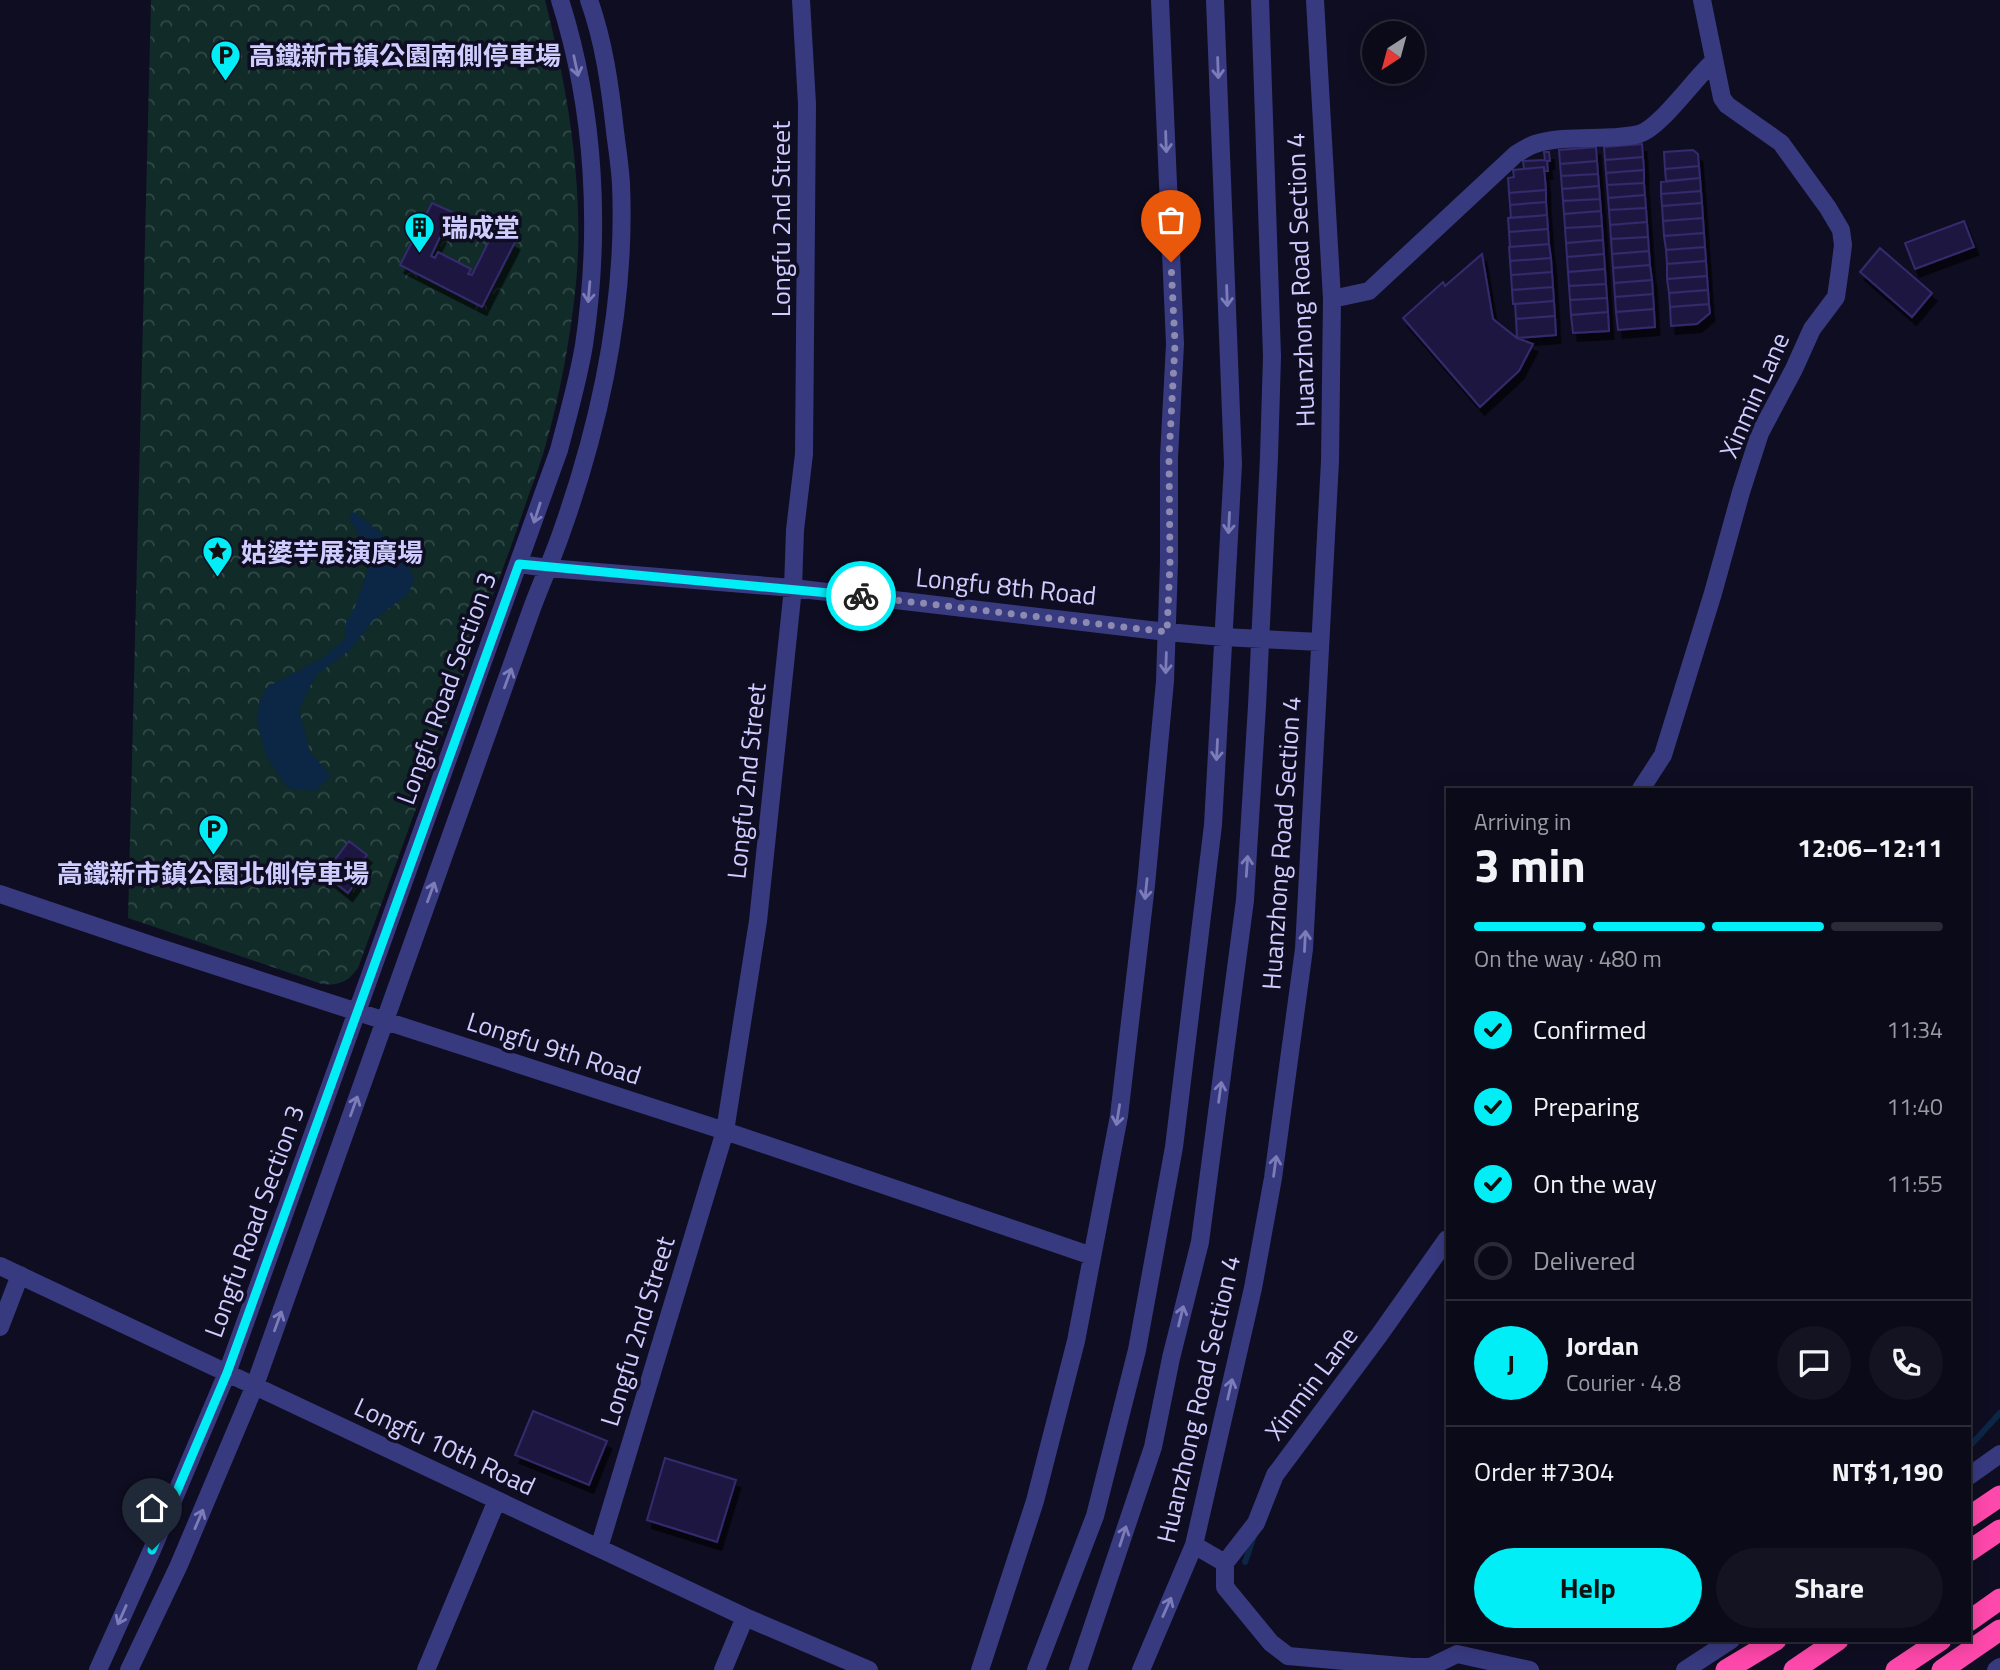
<!DOCTYPE html>
<meta charset="utf-8">
<style>
body{margin:0;font-family:"Titillium Web","Noto Sans TC",sans-serif;background:#141322;color:#f1f3f6;height:100vh;display:flex;flex-direction:column;font-size:26px;white-space:nowrap}
*{box-sizing:border-box;margin:0}
p{font-size:23px;color:#9a9aa2}
.icon{flex:none;width:38px;height:38px;fill:none;stroke:currentColor;stroke-width:2;stroke-linecap:round;stroke-linejoin:round}
.map{position:relative;flex:1;overflow:hidden}
.details{position:absolute;left:1446px;top:788px;width:525px;height:854px;display:flex;flex-direction:column;background:#0b0a19;border-radius:0px;box-shadow:0 4px 18px #0003,0 0 0 2px #2b2b38}
.details>*{flex:none}
.needle{width:46px;rotate:216deg}
.fabs{position:absolute;left:1362px;top:21px;display:grid;gap:14px}
.fabs a{display:grid;place-items:center;width:63px;height:63px;border-radius:50%;background:#0b0a19;box-shadow:0 4px 18px #0003,0 0 0 2px #2b2b38;font-size:35px}
.pin{position:absolute;display:grid;place-items:center;width:60px;height:60px;color:#fff;margin:-72px -30px;border-radius:50% 50% 50% 0;rotate:-45deg;box-shadow:0 0 7px #0007}
.pin .icon{rotate:45deg}
.courier{position:absolute;display:grid;place-items:center;width:70px;height:70px;margin:-35px;border:5px solid #01eef7;border-radius:50%;background:#fff;color:#222;box-shadow:0 2px 9px #0007}
.head em{font-style:normal;font-weight:700}
.head div{display:flex;flex-direction:column-reverse}
.head{display:flex;align-items:center;justify-content:space-between;height:119px;padding:0 28px}
h1{font-size:46px;font-weight:700;line-height:52px}
.bar{display:grid;grid-template-columns:repeat(4,1fr);gap:10px 7px;align-content:center;height:84px;padding:0 28px}
.bar i{height:9px;border-radius:5px;background:#2b2b38}
.bar .on{background:#01eef7}
.bar p{grid-column:span 4}
.line{display:flex;align-items:center;gap:18px;padding:0 28px;border-top:2px solid #2b2b38}
.line div{flex:1}
.round{display:grid;place-items:center;flex:none;width:74px;height:74px;border-radius:37px;background:#141322}
ol{padding:0 28px;list-style:none}
li{display:flex;align-items:center;gap:21px;height:77px}
li p{margin-inline-start:auto}
li .icon{padding:7px;border-radius:50%;background:#01eef7;color:#111;stroke-width:4}
li:last-child{color:#9a9aa2}
li i{width:38px;height:38px;border:4px solid #2b2b38;border-radius:50%}
.primary-button{display:flex;gap:14px;margin-top:auto;padding:14px 28px}
.primary-button a{flex:1;height:80px;border-radius:42px;background:#01eef7;color:#111;font-size:28px;font-weight:700;line-height:80px;text-align:center}
.primary-button a+a{background:#141322;color:#f1f3f6}
.map>svg:first-child{display:block}
.park{fill:url(#park-crowns)}
.water{fill:#0c2645}
.lines{fill:none;stroke-linecap:round;stroke-linejoin:round}
.stream{stroke:#0c2645;stroke-width:6}
.building{fill:#1f1941;stroke:#342b6d;stroke-width:2;filter:url(#shadow)}
.minor{stroke:#383a80;stroke-width:18}
.highway{stroke:#fe48ab;stroke-width:21}
.oneway{stroke:#7c7cb9}
.done{stroke:#8c8ab1;stroke-width:7;stroke-dasharray:0 12.6}
.route{stroke:#01eef7;stroke-width:9}
.labels{text-anchor:middle;dominant-baseline:central;stroke-width:7;stroke-linejoin:round;paint-order:stroke}
.poi-label{font-size:26px;font-weight:bold;fill:#cfcdff;stroke:#0f0d21;text-anchor:start}
.street-label{font-size:26px;fill:#cfcdff;stroke:#0f0d21}
</style>
<div class="map">
<svg width="2000" height="1670" viewBox="0 0 2000 1670">
<defs>
<pattern id="park-crowns" width="20" height="18" patternUnits="userSpaceOnUse" patternTransform="scale(1.75)"><rect width="20" height="18" fill="#102b28"/><path d="M2 6a3 3 0 1 1 6 0M12 15a3 3 0 1 1 6 0" fill="none" stroke="#324948"/></pattern>
<filter id="shadow"><feDropShadow dx="4.5" dy="8" stdDeviation="0" flood-color="#0009"/></filter>
</defs>
<rect width="100%" height="100%" fill="#0f0d21"/>
<path class="park" d="M151 0H545C569 94 586 196 575 294 569 344 560 395 546 444 540 466 531 488 524 509 509 553 493 596 477 639 438 749 398 858 358 968 348 982 339 986 322 984L128 918Z"/>
<path class="water" d="M352 511 380 532 404 556 414 579 408 594 373 620 350 650 316 675 299 709 310 752 331 776 315 791 288 788 266 756 257 722 259 703 267 687 323 658 345 639 346 623 355 607 368 571 359 535 349 518Z"/>
<g class="lines">
<path class="stream" d="M1969 1447 2000 1413
M1245 1562 1254 1536"/>
</g>
<path class="building" d="M1642 144 1643 157 1605 160 1604 147Z
M1596 147 1597 161 1560 164 1559 150Z
M1693 150 1698 154 1699 166 1665 169 1664 152Z
M1544 152H1549L1550 161H1547L1548 171H1544V167L1524 169 1523 161 1545 160Z
M1643 157 1644 170 1606 173 1605 160Z
M1597 161 1598 174 1561 176 1560 164Z
M1699 166 1700 178 1666 181 1665 169Z
M1544 167 1546 190 1509 193 1508 178 1514 177 1513 170Z
M1644 170V183L1607 185 1606 173Z
M1598 174 1599 186 1562 189 1561 176Z
M1700 178 1701 191 1661 194V182Z
M1644 183 1645 195 1608 198 1607 185Z
M1599 186 1600 199 1563 201 1562 189Z
M1546 190V202L1510 205 1509 193Z
M1701 191 1702 203 1662 206 1661 194Z
M1645 195 1646 208 1609 210 1608 198Z
M1600 199 1601 211 1564 214 1563 201Z
M1546 202 1547 215 1511 218 1510 205Z
M432 203 452 212 431 256 435 258 438 252 471 269 468 274 472 275 494 231 515 242 482 307 400 265Z
M1702 203 1703 218 1663 221 1662 206Z
M1646 208 1647 222 1610 225 1609 210Z
M1601 211 1602 226 1565 228 1564 214Z
M1547 215 1548 229 1509 232 1508 218Z
M1703 218 1704 233 1664 236 1663 221Z
M1964 221 1974 247 1915 269 1905 243Z
M1647 222 1648 237 1611 239 1610 225Z
M1602 226 1603 240 1566 243 1565 228Z
M1548 229 1549 244 1510 247 1509 232Z
M1704 233 1705 247 1666 250 1664 236Z
M1648 237 1649 251 1612 254 1611 239Z
M1603 240 1604 254 1567 257 1566 243Z
M1549 244 1551 258 1510 261 1509 247Z
M1705 247 1706 261 1667 264 1666 250Z
M1880 248 1932 293 1912 317 1860 272Z
M1649 251 1650 265 1613 268 1612 254Z
M1482 254 1493 319 1517 338 1533 344 1519 371 1480 407 1403 318 1443 282 1445 286Z
M1604 254 1605 269 1568 272 1567 257Z
M1551 258 1552 272 1511 275 1510 261Z
M1706 261 1707 276 1667 279V264Z
M1650 265 1652 280 1614 283 1613 268Z
M1605 269 1606 284 1569 286 1568 272Z
M1552 272 1553 287 1512 290 1511 275Z
M1707 276 1708 290 1669 293 1667 279Z
M1652 280 1653 294 1615 297 1614 283Z
M1606 284 1607 298 1570 300 1569 286Z
M1553 287 1554 301 1513 304 1512 290Z
M1708 290 1709 304 1670 307 1669 293Z
M1653 294 1654 309 1616 312 1615 297Z
M1607 298 1608 312 1571 315 1570 300Z
M1554 301 1555 316 1516 319 1515 304Z
M1709 304 1710 313 1697 324 1671 326 1670 307Z
M1654 309 1655 327 1618 330 1616 312Z
M1608 312 1609 331 1573 333 1571 315Z
M1555 316 1556 335 1517 338 1516 319Z
M349 841 367 855 355 871 361 875 348 893 324 874Z
M533 1411 607 1441 589 1485 515 1455Z
M665 1458 736 1480 717 1542 647 1520Z"/>
<g class="lines">
<path class="minor" d="M1332 299 1369 291 1516 154C1522 151 1528 146 1535 144 1561 136 1590 139 1617 137 1624 136 1632 136 1639 134 1660 128 1694 79 1713 62
M519 564 548 568 793 588 1167 632 1223 637 1320 642
M1641 789 1663 755 1713 593 1741 492 1760 433 1794 369 1812 329 1836 297 1840 269 1843 245 1841 230 1828 208 1781 143 1727 105 1722 98 1702 0
M0 894 154 946 725 1131 1092 1256
M0 1266 745 1617 869 1670
M0 1327 20 1275
M1969 1476 2000 1454
M1194 1545 1225 1563 1256 1523 1275 1475 1380 1334 1447 1239
M599 1548 725 1131 758 921 793 588 795 530 804 454 807 104 801 0
M1225 1563V1587L1271 1643 1288 1656 1412 1667H1430L1457 1654 1530 1670
M98 1670 152 1550 227 1373 559 450C568 415 578 381 584 345 601 231 595 110 560 0
M129 1670 179 1565 255 1385 532 608C542 581 554 555 563 528 602 417 626 302 621 184 620 166 617 148 615 131 610 86 604 42 589 0
M426 1670 497 1500
M723 1670 745 1617
M980 1670 1035 1501 1076 1341 1119 1116 1146 885 1165 681 1169 563V457L1175 344 1160 0
M1036 1670 1095 1516 1137 1350 1174 1147 1213 825 1233 464 1215 0
M1078 1670 1153 1447 1171 1358 1200 1242 1245 900 1257 706 1269 457 1272 356 1260 0
M1141 1670 1194 1545 1253 1288 1273 1178 1304 949 1330 461 1332 299 1315 0
M1685 1670 1731 1640
M1996 1670 2000 1667"/>
<path class="highway" d="M1969 1517 2000 1496
M1969 1551 2000 1530
M1969 1621 2000 1599
M1726 1670 1776 1640
M1794 1670 1838 1640
M1896 1670 1941 1640
M1942 1670 2000 1630"/>
</g>
<defs><path id="oneway-shaft" d="M-6 0H5M1.5-3L5.5 0L1.5 3" fill="none" stroke-width="1.6" stroke-linecap="round" stroke-linejoin="round" transform="scale(1.75)"/></defs>
<g class="oneway">
<use href="#oneway-shaft" transform="translate(576 66) rotate(78)"/>
<use href="#oneway-shaft" transform="translate(1218 68) rotate(88)"/>
<use href="#oneway-shaft" transform="translate(1166 142) rotate(88)"/>
<use href="#oneway-shaft" transform="translate(589 292) rotate(95)"/>
<use href="#oneway-shaft" transform="translate(1227 296) rotate(88)"/>
<use href="#oneway-shaft" transform="translate(537 513) rotate(108)"/>
<use href="#oneway-shaft" transform="translate(1229 523) rotate(93)"/>
<use href="#oneway-shaft" transform="translate(1166 663) rotate(92)"/>
<use href="#oneway-shaft" transform="translate(508 678) rotate(-70)"/>
<use href="#oneway-shaft" transform="translate(1217 750) rotate(93)"/>
<use href="#oneway-shaft" transform="translate(1247 866) rotate(-86)"/>
<use href="#oneway-shaft" transform="translate(1146 889) rotate(96)"/>
<use href="#oneway-shaft" transform="translate(431 892) rotate(-70)"/>
<use href="#oneway-shaft" transform="translate(1305 941) rotate(-87)"/>
<use href="#oneway-shaft" transform="translate(1220 1092) rotate(-82)"/>
<use href="#oneway-shaft" transform="translate(354 1106) rotate(-70)"/>
<use href="#oneway-shaft" transform="translate(1118 1115) rotate(99)"/>
<use href="#oneway-shaft" transform="translate(1275 1166) rotate(-82)"/>
<use href="#oneway-shaft" transform="translate(1181 1316) rotate(-76)"/>
<use href="#oneway-shaft" transform="translate(278 1321) rotate(-70)"/>
<use href="#oneway-shaft" transform="translate(1230 1389) rotate(-77)"/>
<use href="#oneway-shaft" transform="translate(199 1519) rotate(-67)"/>
<use href="#oneway-shaft" transform="translate(1123 1536) rotate(-72)"/>
<use href="#oneway-shaft" transform="translate(1167 1607) rotate(-66)"/>
<use href="#oneway-shaft" transform="translate(122 1615) rotate(114)"/>
</g>
<g class="lines">
<path class="done" d="M861 596 1167 632 1170 563 1169 457 1175 344 1171 262"/>
<path class="route" d="M152 1550 227 1373 519 564 861 596"/>
</g>
<defs>
<symbol id="parking-pin" viewBox="-11 -11 22 30"><path d="M0 17L-7.5 6A9.5 9.5 0 1 1 7.5 6Z" fill="#01eef7" stroke="#0f0d21"/><path d="M-3.5-5.5H1a3.5 3.5 0 0 1 0 7H-1V5.5H-3.5ZM-1-3.4V-.6H.8a1.4 1.4 0 0 0 0-2.8Z" fill="#111"/></symbol>
<symbol id="building-pin" viewBox="-11 -11 22 30"><path d="M0 17L-7.5 6A9.5 9.5 0 1 1 7.5 6Z" fill="#01eef7" stroke="#0f0d21"/><path d="M-4-6H4V6H1V3H-1V6H-4ZM-2.5-4.3h1.7v1.8h-1.7ZM.8-4.3h1.7v1.8H.8ZM-2.5-1h1.7V.8h-1.7ZM.8-1h1.7V.8H.8Z" fill="#111"/></symbol>
<symbol id="sight-pin" viewBox="-11 -11 22 30"><path d="M0 17L-7.5 6A9.5 9.5 0 1 1 7.5 6Z" fill="#01eef7" stroke="#0f0d21"/><path d="M0-6L1.8-2.2L6-1.7L2.9 1.2L3.7 5.4L0 3.3L-3.7 5.4L-2.9 1.2L-6-1.7L-1.8-2.2Z" fill="#111"/></symbol>
</defs>
<g fill-rule="evenodd">
<use href="#parking-pin" x="208" y="38" width="35" height="47"/>
<use href="#building-pin" x="402" y="210" width="35" height="47"/>
<use href="#sight-pin" x="200" y="534" width="35" height="47"/>
<use href="#parking-pin" x="196" y="812" width="35" height="47"/>
</g>
<g class="labels">
<g class="poi-label">
<text x="249" y="55">高鐵新市鎮公園南側停車場</text>
<text x="442" y="227">瑞成堂</text>
<text x="241" y="552">姑婆芋展演廣場</text>
<text x="213" y="873" text-anchor="middle">高鐵新市鎮公園北側停車場</text>
</g>
<g class="street-label">
<text transform="translate(780 219) rotate(-90)">Longfu 2nd Street</text>
<text transform="translate(1300 280) rotate(-92)">Huanzhong Road Section 4</text>
<text transform="translate(1754 395) rotate(-66)">Xinmin Lane</text>
<text transform="translate(1006 586) rotate(6)">Longfu 8th Road</text>
<text transform="translate(446 688) rotate(-70)">Longfu Road Section 3</text>
<text transform="translate(746 781) rotate(-84)">Longfu 2nd Street</text>
<text transform="translate(1281 843) rotate(-86)">Huanzhong Road Section 4</text>
<text transform="translate(554 1048) rotate(18)">Longfu 9th Road</text>
<text transform="translate(254 1221) rotate(-70)">Longfu Road Section 3</text>
<text transform="translate(637 1331) rotate(-73)">Longfu 2nd Street</text>
<text transform="translate(1311 1383) rotate(-53)">Xinmin Lane</text>
<text transform="translate(1198 1399) rotate(-77)">Huanzhong Road Section 4</text>
<text transform="translate(445 1446) rotate(25)">Longfu 10th Road</text>
</g>
</g>
</svg>
<div class="fabs">
<a><svg class="needle" viewBox="-14 -14 28 28"><path d="M0-13l5 13h-10z" fill="#e53935"/><path d="M0 13l5-13h-10z" fill="#9a9aa2"/></svg></a>
</div>
<div class="pin" style="left:1171px;top:262px;background:#ea580c"><svg class="icon" aria-label="bag" viewBox="0 0 24 24"><path d="M5 8h14l-1 12H6zM9 8a3 3 0 0 1 6 0"/></svg></div>
<div class="pin" style="left:152px;top:1550px;background:#1f2937"><svg class="icon" aria-label="home" viewBox="0 0 24 24"><path d="M3 11l9-7 9 7M6 9v11h12V9"/></svg></div>
<div class="courier" style="left:861px;top:596px"><svg class="icon" aria-label="bike" viewBox="0 0 24 24"><circle cx="6" cy="16" r="4"/><circle cx="18" cy="16" r="4"/><path d="M6 16l4-8h5l3 8M10 8l3 8H6M13 5h3"/></svg></div>
<section class="details">
<div class="head"><div><h1>3 min</h1><p>Arriving in</p></div><em>12:06–12:11</em></div>
<div class="bar"><i class="on"></i><i class="on"></i><i class="on"></i><i></i><p>On the way · 480 m</p></div>
<ol>
<li><svg class="icon" aria-label="check" viewBox="0 0 24 24"><path d="M5 12l5 5 9-10"/></svg>Confirmed<p>11:34</p></li>
<li><svg class="icon" aria-label="check" viewBox="0 0 24 24"><path d="M5 12l5 5 9-10"/></svg>Preparing<p>11:40</p></li>
<li><svg class="icon" aria-label="check" viewBox="0 0 24 24"><path d="M5 12l5 5 9-10"/></svg>On the way<p>11:55</p></li>
<li><i></i>Delivered</li>
</ol>
<div class="line" style="height:126px"><b class="round" style="background:#01eef7;color:#111">J</b><div><b>Jordan</b><p>Courier · 4.8</p></div><a class="round"><svg class="icon" aria-label="chat" viewBox="0 0 24 24"><path d="M4 5h16v11H9l-5 4z"/></svg></a><a class="round"><svg class="icon" aria-label="phone" viewBox="0 0 24 24"><path d="M5 4h4l2 5-3 2q2 4 5 5l2-3 5 2v4C11 20 4 13 5 4z"/></svg></a></div>
<div class="line" style="height:91px"><div>Order #7304</div><b>NT$1,190</b></div>
<div class="primary-button"><a>Help</a><a>Share</a></div>
</section>
</div>
